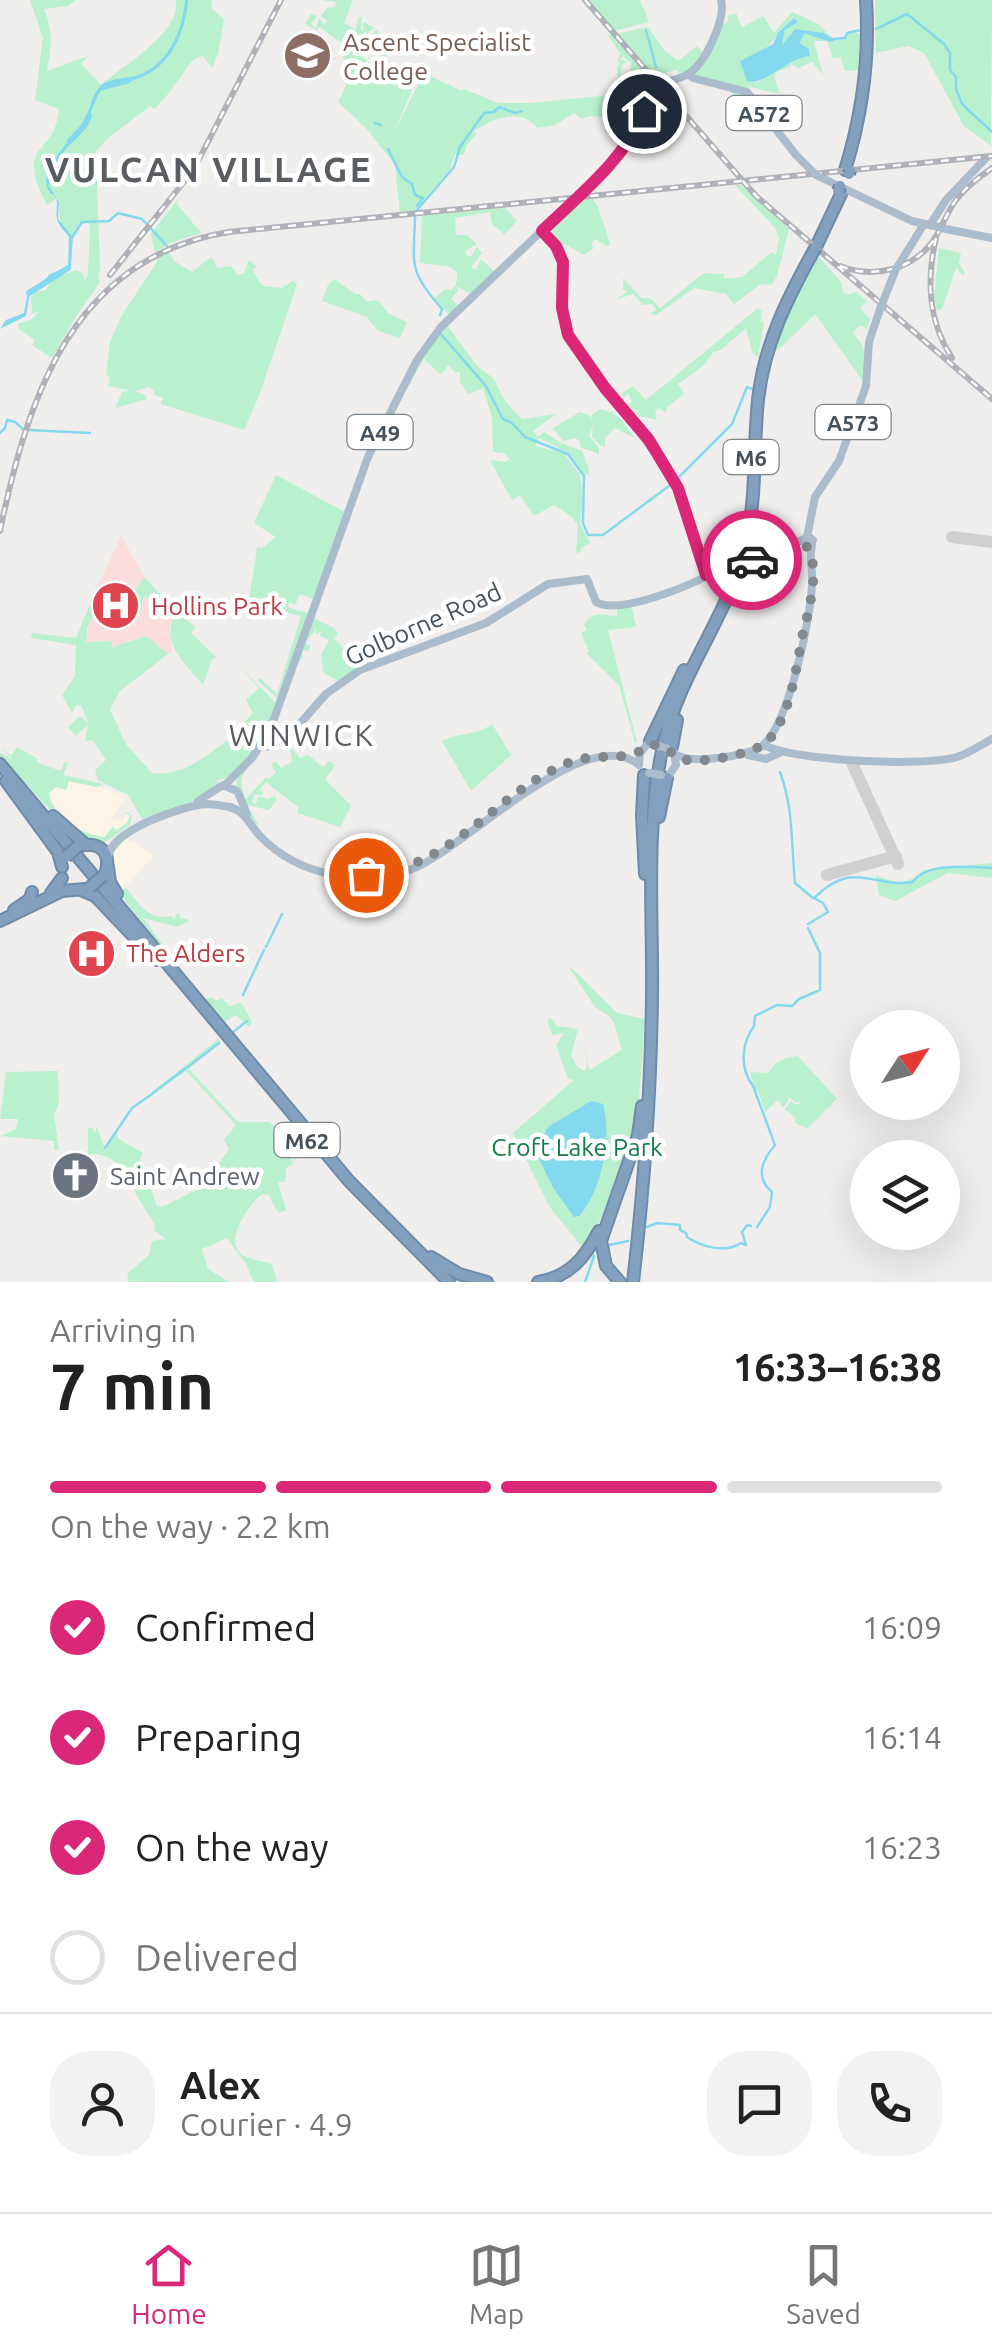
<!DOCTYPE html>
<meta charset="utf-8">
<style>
body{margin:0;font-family:Ubuntu,sans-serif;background:#f2f2f2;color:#222;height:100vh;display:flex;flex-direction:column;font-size:38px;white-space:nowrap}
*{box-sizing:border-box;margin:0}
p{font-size:32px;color:#767676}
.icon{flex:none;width:55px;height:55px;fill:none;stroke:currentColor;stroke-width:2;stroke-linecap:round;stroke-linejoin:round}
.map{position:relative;height:1282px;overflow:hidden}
.sheet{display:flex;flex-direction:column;background:#fff;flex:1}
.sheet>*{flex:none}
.needle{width:65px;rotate:54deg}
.buttons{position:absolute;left:850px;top:1010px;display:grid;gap:20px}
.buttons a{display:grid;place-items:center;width:110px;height:110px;border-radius:50%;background:#fff;box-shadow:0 10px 40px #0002;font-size:50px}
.pin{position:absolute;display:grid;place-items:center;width:85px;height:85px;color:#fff;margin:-42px;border:5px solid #fff;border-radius:50%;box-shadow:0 2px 10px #0007}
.courier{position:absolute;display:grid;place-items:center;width:100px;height:100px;margin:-50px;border:8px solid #db2777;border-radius:50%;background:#fff;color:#222;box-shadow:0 2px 12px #0007}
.headline em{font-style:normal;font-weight:700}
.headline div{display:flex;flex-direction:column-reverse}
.headline{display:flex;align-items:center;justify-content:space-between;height:170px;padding:0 50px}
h1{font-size:65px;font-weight:700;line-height:75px}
.bar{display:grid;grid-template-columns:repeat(4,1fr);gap:15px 10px;align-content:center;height:120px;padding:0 50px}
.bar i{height:12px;border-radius:8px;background:#e0e0e0}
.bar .on{background:#db2777}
.bar p{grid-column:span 4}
.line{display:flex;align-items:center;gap:25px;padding:0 50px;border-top:2px solid #e0e0e0}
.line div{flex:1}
.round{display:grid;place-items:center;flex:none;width:105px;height:105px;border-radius:40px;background:#f2f2f2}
ol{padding:0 50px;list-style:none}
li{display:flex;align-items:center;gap:30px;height:110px}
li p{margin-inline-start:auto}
li .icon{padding:10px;border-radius:50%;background:#db2777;color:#fff;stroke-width:4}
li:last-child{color:#767676}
li i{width:55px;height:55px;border:5px solid #e0e0e0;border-radius:50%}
.tab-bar{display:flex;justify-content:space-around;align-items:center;height:140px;border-top:2px solid #e0e0e0;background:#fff;font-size:28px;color:#767676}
.tab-bar a{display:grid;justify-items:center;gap:5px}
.tab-bar .on{color:#db2777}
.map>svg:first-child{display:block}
.commercial{fill:#fcf5e5}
.medical{fill:#fbdedb}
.green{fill:#b9f0cd}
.water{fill:#85d9ee}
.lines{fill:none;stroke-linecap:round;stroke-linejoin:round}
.stream{stroke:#85d9ee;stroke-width:2.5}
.river{stroke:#85d9ee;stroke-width:6}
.runway{stroke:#d0d0d2;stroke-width:12}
.highway-casing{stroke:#6e8baa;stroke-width:14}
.major{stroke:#abbdcd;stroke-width:8}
.highway{stroke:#83a0be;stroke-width:10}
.rail-casing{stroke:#afb2b8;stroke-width:6}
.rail{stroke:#fff;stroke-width:2.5;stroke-dasharray:8;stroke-linecap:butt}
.highway-bridge-casing{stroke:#6e8baa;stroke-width:14;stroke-linecap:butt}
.major-bridge{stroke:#abbdcd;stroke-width:8}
.highway-bridge{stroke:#83a0be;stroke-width:10}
.done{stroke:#81888e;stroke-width:10;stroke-dasharray:0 18}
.route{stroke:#db2777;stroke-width:12}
.labels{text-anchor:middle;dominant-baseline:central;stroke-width:9;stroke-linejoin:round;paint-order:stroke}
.shield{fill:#fff;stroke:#7d858c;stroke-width:2.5}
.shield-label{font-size:22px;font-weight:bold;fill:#45515b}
.education-label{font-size:25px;fill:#785e54;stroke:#fff;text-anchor:start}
.health-label{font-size:25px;fill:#be3a42;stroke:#fff;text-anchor:start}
.street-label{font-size:25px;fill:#45515b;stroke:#fff}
.park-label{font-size:25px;fill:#147e48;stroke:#fff}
.worship-label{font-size:25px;fill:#5b616d;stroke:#fff;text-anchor:start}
.quarter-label{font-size:30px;letter-spacing:2.5px;fill:#595d62;stroke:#fff}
.district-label{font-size:35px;font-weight:bold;letter-spacing:2.5px;fill:#595d62;stroke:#fff}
</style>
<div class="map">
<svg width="992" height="1282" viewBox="0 0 992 1282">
<rect width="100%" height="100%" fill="#f0eded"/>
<path class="commercial" d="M69 780 80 784 89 783 123 795 125 800 111 819 122 820 127 813 131 816 127 824 102 838 77 831 49 798 52 789 63 788Z
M129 837V842L135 841 154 856 122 890 114 878 113 861 118 845Z"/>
<path class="medical" d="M121 536 145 577 133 592 137 613 146 596 173 619 169 626 172 651 168 654 144 638 123 642 100 677 82 676 86 632 97 607 92 599Z"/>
<path class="green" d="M30 0H76L68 6 44 9C54 35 51 44 47 71L88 56 81 64 101 85C124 65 181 33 176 0H211L212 9 224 19 218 54 212 68 203 56 194 59C179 77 173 91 154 109L150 106 107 139 96 152 100 270 98 274 100 282 77 315 52 358 32 345 35 340 20 330 18 324 32 319 40 311 32 314 31 297 35 292 46 290 53 278 76 270 83 274 85 281 88 274 90 222 77 226 71 238 60 224 58 197 47 205C13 140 56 157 59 109L35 100 43 38Z
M321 0H353L344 23 356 29 358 18 362 16 361 29 365 30 362 26 364 22 374 28 367 33 372 36 376 30 394 41 398 38 396 33 402 36 399 46 395 43 380 68 412 90 395 130 424 73 462 91 464 89 498 103H531L620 94 617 67 622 59 627 62 622 65 620 80 624 81 625 76H630L631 64 623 56 617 65 620 53 608 35 612 34 649 77 644 91 629 102 642 111 641 114 628 108C602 125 598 111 581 119L574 113 555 125 537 128C519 105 489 121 472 132L477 133 467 145 464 155H455L450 169 416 209 420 212 400 214 395 165 366 128 338 102 346 86V63L355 53 367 60 365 67 375 73 376 70 368 65 373 56 381 61 383 57 374 52 372 42 364 38 350 58 344 60 343 56 348 48 319 27 317 30 305 24 311 14 317 16 311 24 316 28 319 18 324 24 328 22 321 16 327 8 335 7 336 2Z
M587 0H640L649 22 614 31Z
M875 0H992L991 146 964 126 924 53 908 46 876 53Z
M792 12 818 24 831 37 824 33 795 29 782 45 785 30 798 22 793 19C779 30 773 44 758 54L756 83 799 57 809 55 806 46 800 43 804 32 830 42 845 38 847 33H865L859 82 860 70 845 71 841 57 833 59 827 41H814L823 75 812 62 799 68 791 64 790 67 778 71 774 77 780 94 750 87 745 90 758 106 733 98 731 84 679 74 677 70 651 76 616 34 648 27 664 50 678 61 697 46 704 54 718 29 729 20 727 16 736 13 742 27 763 16 774 33Z
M735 185H741L789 229 777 276 771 285 761 284 734 304 726 294 694 288 656 315 650 313 656 310 652 304 643 305 633 294 615 300 627 292 623 289V278L641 298H650L660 308 704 273 725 274 723 279 742 277 768 255 773 252 776 255 779 238 776 229Z
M178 199 177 204 201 233 167 244 164 241 166 246 155 252 151 234Z
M593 199 598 207 610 244 607 246 595 239 591 244 594 248 584 255 556 239 550 225 576 201Z
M504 207 517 221 504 234 492 224 490 212 455 218 456 235H467L477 244 465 251 466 255 471 257 477 247 482 253 471 267 476 270 481 259 495 272 471 295 457 286 458 291 451 299 459 307 449 315 435 298 445 289 451 290 456 285 457 272 448 266 420 263 422 216Z
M939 248 961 253 959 263 965 273 962 275 956 268 942 309 937 311 934 297Z
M168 251 174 261 192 272 211 257 218 268 231 266 238 275 244 273 249 260 257 267 252 269 262 286 282 288 293 281 297 284 259 396 244 430 161 404 163 398 155 395 153 389 148 387 135 391 145 395 147 399 115 408 122 392 130 390 108 386 110 377 106 375 110 342 122 315 157 262V256Z
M816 254 842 283 843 292 847 295 856 292 867 301 860 308 870 319 867 329 860 325 852 333C869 346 866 364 865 384L815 314 777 351 774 347 789 304Z
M334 279 355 294H360L366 302 378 300 388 313 407 322 400 338 378 331 367 317 322 301 328 285Z
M758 308 762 312 761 321 764 322 758 357 752 352 746 328 721 350 713 352 704 365 678 384 684 394 667 407 666 413 658 408 655 413 657 420 639 416 637 413 640 409 634 411 627 405 632 402 628 393 624 398 621 394 633 386 646 400Z
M447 325 477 366 493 378 505 401 522 419 556 414 533 431 538 437 544 432 561 443 582 451 589 468 588 475 583 473 569 453 539 438 535 446 564 453 580 475 583 496 580 524 590 543 581 548V552L576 553 578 525 571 516 554 505 534 516 520 495 512 500 492 464 491 460 506 462 510 459 504 453 493 452 492 417 483 388 468 394 460 382V372H455L448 365 441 375 424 359 406 390 423 352Z
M599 409C624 414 621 422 635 438L615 428 605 438V446H601L592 437 593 426 589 436 599 448V454L580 447V441L575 438 563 441 553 428 580 412 589 415 593 421 591 416Z
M276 475 345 512 317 600 300 594 295 605 290 602 287 607 311 614 278 699 257 680 260 678 277 694 301 616 249 602 257 547 262 548 276 537 254 523Z
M145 577 174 611 196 627 191 633 216 657 212 659 203 685C187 664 162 646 173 619L146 596 142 601 141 613 137 614 133 592Z
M92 599 97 607 87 628 86 642 112 641V647L146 636 168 654 120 691 110 710 126 744 152 773C187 778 218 746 245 727V722L253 713 246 700 259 688 237 664 277 704C269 728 242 781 216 780L220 785 216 790 215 783C207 805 164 811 142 819L128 795 98 780 95 770 106 760 93 740 85 741 88 725 76 736 68 727 80 716 88 723 81 705H76L72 713 62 695 75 676 76 645 31 638 32 633 76 638Z
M631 603 636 627 608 630 637 742 635 743 619 685 586 653 589 651 581 633 587 630 584 625C591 610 604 615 617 616V607Z
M313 618 334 628 338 634 334 638 346 651 353 667 365 666 338 681 323 672 321 655 329 640 320 636 321 632 316 634V629L305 643 310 646 309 650 302 651 303 658 297 662Z
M492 724 511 755 471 791 442 741C459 732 477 736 492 724Z
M284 739 300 758 308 755 323 767 329 761 335 766 325 779 351 806 340 827 298 813V807L266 782 259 791 263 792 262 795 255 794 252 803 256 804 258 797 268 799 274 796 277 800 269 810 247 805 259 826C250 819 234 795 237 781 238 772 252 761 258 754 242 775 237 778 246 799L266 777 268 779 276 773 271 764 276 761 281 768 292 762 291 752 281 742Z
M0 747 11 756 17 747 38 759 36 762 61 771 65 761 68 763 63 775 103 784 97 787 69 781 66 790 56 787 49 793C52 818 82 835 105 837L113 826 116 830 127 823 130 815 126 814 120 820 128 812 132 816 130 825 104 843 77 838 0 757V753L13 760Z
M131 834 114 851V878L122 890 126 888C141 906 149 921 172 916L174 920 178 912 181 919H187L189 921 178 927 143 918 204 1001 211 997 216 1001 222 998 230 1007 241 1002 252 1022 249 1027 236 1015 223 1023 219 1020 112 884 109 877 112 849Z
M992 863V878L948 873 895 901 879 895 876 876 899 883 914 878 924 870Z
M570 969H573L617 1013 645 1019 637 1125 618 1183 585 1251 549 1206 513 1133 574 1080 568 1079 556 1045 564 1033 552 1035 547 1020 551 1018 557 1026 578 1029 571 1055 577 1067 585 1071 588 1061 584 1045 589 1070 622 1050 614 1023 609 1016 595 1007Z
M218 1039 221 1042 188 1068 238 1122H269L279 1130 289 1127 297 1155 294 1162 288 1130 278 1132V1140L287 1147 293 1164 286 1168 285 1182H278L286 1210 278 1213 269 1195 262 1194C252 1202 223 1239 241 1254 249 1260 263 1261 272 1264L277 1282H254L246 1264 227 1238 202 1249 208 1269 229 1282H129L127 1274 149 1255 152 1241 166 1239 154 1230 155 1225 134 1191 136 1186C122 1169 116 1155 92 1154L88 1163V1128H93L95 1133 97 1127 105 1150 118 1131 117 1138 143 1153 140 1158 157 1206 162 1207 202 1187 220 1184 222 1170 219 1163 229 1149 224 1140 236 1125 186 1071 153 1094 152 1092C176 1073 193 1059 218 1039Z
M798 1056 837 1099 807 1129 794 1122 796 1118 785 1109 791 1101 798 1105 802 1099 797 1103 782 1093 789 1099 783 1108 778 1100 765 1112 758 1091H755L750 1072 768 1073C775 1061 785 1057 798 1056Z
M58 1071 59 1104 54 1114 59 1151 54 1150V1141L0 1136 16 1129 18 1119H0L6 1072Z"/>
<path class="water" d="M185 0H188C186 33 169 71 134 80 123 83 115 82 104 87 94 98 93 112 85 124 73 144 51 160 49 186L59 202 58 219 73 237 71 267 53 275 30 293 26 316 0 329 6 320 24 313 28 291 41 284 50 274 68 267 69 237C65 231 59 227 57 219 55 211 59 203 55 196 53 194 50 194 49 191 35 171 76 136 85 119 91 108 91 94 102 85 112 78 121 79 131 77 166 70 183 31 185 0Z
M794 18 798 22 785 30 782 45 795 29 824 33 836 40 830 42 804 33 800 43 809 49 810 56C788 57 766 86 747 81L740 61 773 44 778 33Z
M591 1101 603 1104C612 1137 602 1191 579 1216L574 1217 554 1189 535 1151 548 1127Z"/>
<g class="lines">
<path class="stream" d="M876 29 907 14 944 44 950 53V70L956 77V89L962 104 992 132
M646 30 656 67
M833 39 845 38 847 33 861 30
M375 123 381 125
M388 149 402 177
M402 177 412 184 415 195 423 198 417 206
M417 210 454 167 460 147 484 113 494 112 499 107 515 113 522 111
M415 217C414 265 407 269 442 309L440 315
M71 239 82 222 109 221 118 213 142 219 167 246
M439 332 486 386 503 419 512 423 525 437 568 454 584 476 583 523 588 535H603L673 483
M29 430 90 433
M0 433 5 428 7 420 15 422 23 429
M677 479 732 424 747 387 752 389
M780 772C794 810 791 844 795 883L813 898
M808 924 828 912 823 903 814 898C855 858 872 889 913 882 926 862 970 867 992 868
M266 947 282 914
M243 995 264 950
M232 1033 247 1021
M188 1067 219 1043
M153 1093 186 1068
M105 1148 132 1108 152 1094
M647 1227 657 1223 680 1225V1230L686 1233 687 1237C697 1244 723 1255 741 1243L746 1245 742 1232 747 1225 751 1226
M757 1227 770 1207 772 1192C754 1177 763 1159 775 1145L753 1086C738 1066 743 1041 754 1026L755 1016 777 1005 792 1006 799 999 820 990V953L808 928
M609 1245 628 1241
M585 1282 594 1256"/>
<path class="river" d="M103 87 129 80
M70 141 85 125 89 116
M29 293 68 268"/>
<path class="runway" d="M952 537 992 542
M852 763 898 864
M827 875 896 856"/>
<defs>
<path id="highway" d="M845 170C862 115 870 58 866 0
M816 247 842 192
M650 741 684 670
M672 747 677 720
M0 764 349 1181 449 1282
M644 775 642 815 645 874
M6 781 58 852 62 867
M53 816 85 844
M659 817 667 778
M80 846C99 841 111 852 106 871
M108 867 110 882 117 894
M81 890 95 896 156 960
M51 893 62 878
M14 910 30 899 32 892
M0 921 62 891 85 889
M431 1257 459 1274 487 1282
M538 1282C569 1277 585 1258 599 1231
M620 1282 606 1266 601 1241 638 1135 642 1106
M633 1282C644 1187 651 1091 652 995 653 912 645 827 663 746 679 673 730 614 746 543 757 495 753 448 758 400 764 345 787 299 813 252"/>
</defs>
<use href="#highway" class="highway-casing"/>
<path class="major" d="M688 74 693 78 747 92 796 155 815 174
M818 176 912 221 939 227
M578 197 624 150 656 86C666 80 677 81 688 74 705 64 726 19 721 0
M930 225 946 200 986 158
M941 228 992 238
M544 229 563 261 562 308 568 335 672 476C689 506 692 541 707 572
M898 266 924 224
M882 304 896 269
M808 536 813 540 809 546 804 542Z
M807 537 815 497 839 461 866 386 869 342 881 306
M743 565 804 539
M261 745 267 747 290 735 326 694 360 670 486 623 548 584 587 579 596 602C618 615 683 588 705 577 711 574 721 575 728 571
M763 745C789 723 811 618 812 584 813 571 809 558 812 545
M675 754C692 765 749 756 764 745 793 761 924 767 957 757 969 753 981 745 992 739
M748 755 766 759 779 753
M639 763 640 753 650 741
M667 778 676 765 674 753
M225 785 252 758 270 730 368 457 417 360 441 327 575 199
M239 795 247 814
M198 801 223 785 237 791
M229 807C246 811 249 825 261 837 299 876 361 887 412 869 464 850 586 720 639 765
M108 856C113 830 181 806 206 804 214 804 223 806 231 807"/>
<use href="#highway" class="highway"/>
<defs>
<path id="rail" d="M585 0 756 196 992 399
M936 238C926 281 928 321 952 358
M840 266C873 279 912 270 933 241 942 228 947 212 956 200 966 187 979 177 992 168
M110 275 194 169 281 0
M0 531C28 395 74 257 229 232L992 156"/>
</defs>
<use href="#rail" class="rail-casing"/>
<use href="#rail" class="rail"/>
<defs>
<path id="highway-bridge" d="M849 174 850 170
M838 191 840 186
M813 252 816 247
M66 857 78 846
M90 887 103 876"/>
</defs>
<use href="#highway-bridge" class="highway-bridge-casing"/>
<path class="major-bridge" d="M815 174 818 176
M575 199 578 197
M939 227 941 228
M896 269 898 266
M881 306 882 304
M728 571 743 565
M655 745 666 748
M649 773 661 775"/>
<use href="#highway-bridge" class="highway-bridge"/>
</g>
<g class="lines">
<path class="done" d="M366 875C454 868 493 794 568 763 592 753 619 760 636 753 644 750 646 744 656 745 668 747 672 755 682 759 699 765 758 753 768 741 792 713 796 666 803 633 809 608 822 566 805 544L790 546 752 560"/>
<path class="route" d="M644 111C624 161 580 194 542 231L556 246 563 262 562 308 568 335 605 388 649 440 678 488 706 575 718 576 752 560"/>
</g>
<defs>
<symbol id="university-disc" viewBox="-11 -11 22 22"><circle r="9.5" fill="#8d6e63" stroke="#fff"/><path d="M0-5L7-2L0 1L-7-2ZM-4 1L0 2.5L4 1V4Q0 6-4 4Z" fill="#fff"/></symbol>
<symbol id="hospital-disc" viewBox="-11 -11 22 22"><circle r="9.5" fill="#e0444e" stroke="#fff"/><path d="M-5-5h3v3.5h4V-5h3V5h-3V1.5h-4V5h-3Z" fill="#fff"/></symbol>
<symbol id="church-disc" viewBox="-11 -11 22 22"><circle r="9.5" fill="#6b7280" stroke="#fff"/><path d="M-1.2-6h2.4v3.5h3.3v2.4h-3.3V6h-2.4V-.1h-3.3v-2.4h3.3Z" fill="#fff"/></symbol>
</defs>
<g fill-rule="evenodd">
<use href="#university-disc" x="280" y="28" width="55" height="55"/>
<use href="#hospital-disc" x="88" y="578" width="55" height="55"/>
<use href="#hospital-disc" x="64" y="926" width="55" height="55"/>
<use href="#church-disc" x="48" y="1148" width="55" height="55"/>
</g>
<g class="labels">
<g class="shield">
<rect x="726.5" y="96" width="75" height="34" rx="8"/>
<rect x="815.5" y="405" width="75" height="34" rx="8"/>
<rect x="347.5" y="415" width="65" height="34" rx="8"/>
<rect x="723.5" y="440" width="55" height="34" rx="8"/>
<rect x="274.5" y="1123" width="65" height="34" rx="8"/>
</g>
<g class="shield-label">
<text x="764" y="113">A572</text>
<text x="853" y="422">A573</text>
<text x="380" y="432">A49</text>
<text x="751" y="457">M6</text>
<text x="307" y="1140">M62</text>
</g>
<g class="education-label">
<text x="343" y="42">Ascent Specialist<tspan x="343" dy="29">College</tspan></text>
</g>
<g class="health-label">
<text x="151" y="606">Hollins Park</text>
<text x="126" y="953">The Alders</text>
</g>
<g class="street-label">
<text transform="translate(423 624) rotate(-24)">Golborne Road</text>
</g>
<g class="park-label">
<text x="577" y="1147">Croft Lake Park</text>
</g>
<g class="worship-label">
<text x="110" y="1176">Saint Andrew</text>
</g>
<g class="quarter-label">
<text x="302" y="735">WINWICK</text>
</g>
<g class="district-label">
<text x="209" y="169">VULCAN VILLAGE</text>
</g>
</g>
</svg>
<div class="buttons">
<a><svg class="needle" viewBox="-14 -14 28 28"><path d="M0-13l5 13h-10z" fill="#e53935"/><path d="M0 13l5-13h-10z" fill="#767676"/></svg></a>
<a><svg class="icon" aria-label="layers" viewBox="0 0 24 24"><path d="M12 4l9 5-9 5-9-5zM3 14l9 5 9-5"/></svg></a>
</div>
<div class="pin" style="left:366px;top:875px;background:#ea580c"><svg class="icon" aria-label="bag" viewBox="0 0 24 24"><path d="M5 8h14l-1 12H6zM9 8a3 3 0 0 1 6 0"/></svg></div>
<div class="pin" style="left:644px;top:111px;background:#1f2937"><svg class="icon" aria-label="home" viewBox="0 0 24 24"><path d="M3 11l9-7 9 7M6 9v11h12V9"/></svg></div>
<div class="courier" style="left:752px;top:560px"><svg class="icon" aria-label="car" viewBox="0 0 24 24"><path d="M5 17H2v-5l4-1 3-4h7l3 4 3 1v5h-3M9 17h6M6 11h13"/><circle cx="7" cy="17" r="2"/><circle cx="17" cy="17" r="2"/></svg></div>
</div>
<section class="sheet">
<div class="headline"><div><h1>7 min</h1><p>Arriving in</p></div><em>16:33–16:38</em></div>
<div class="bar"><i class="on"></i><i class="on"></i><i class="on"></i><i></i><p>On the way · 2.2 km</p></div>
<ol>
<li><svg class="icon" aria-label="check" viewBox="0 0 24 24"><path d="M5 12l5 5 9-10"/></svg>Confirmed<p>16:09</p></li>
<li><svg class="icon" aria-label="check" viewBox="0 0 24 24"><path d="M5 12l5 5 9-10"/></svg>Preparing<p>16:14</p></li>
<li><svg class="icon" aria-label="check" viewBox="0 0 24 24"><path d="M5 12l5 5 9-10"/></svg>On the way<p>16:23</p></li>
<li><i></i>Delivered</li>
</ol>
<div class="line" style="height:180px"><a class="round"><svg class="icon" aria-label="person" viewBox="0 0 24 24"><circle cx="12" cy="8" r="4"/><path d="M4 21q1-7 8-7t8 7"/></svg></a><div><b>Alex</b><p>Courier · 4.9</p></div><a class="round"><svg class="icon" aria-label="chat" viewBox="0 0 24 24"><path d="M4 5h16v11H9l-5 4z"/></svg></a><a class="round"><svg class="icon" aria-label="phone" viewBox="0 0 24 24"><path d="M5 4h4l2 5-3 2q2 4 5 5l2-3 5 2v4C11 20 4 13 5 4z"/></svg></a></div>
</section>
<nav class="tab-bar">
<a class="on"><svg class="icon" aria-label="home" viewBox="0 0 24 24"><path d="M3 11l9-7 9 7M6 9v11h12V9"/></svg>Home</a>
<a><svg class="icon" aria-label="map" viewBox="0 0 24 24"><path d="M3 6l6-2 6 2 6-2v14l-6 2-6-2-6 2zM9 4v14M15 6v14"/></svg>Map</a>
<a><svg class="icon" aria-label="saved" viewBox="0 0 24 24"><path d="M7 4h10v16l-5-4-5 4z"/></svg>Saved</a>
</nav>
